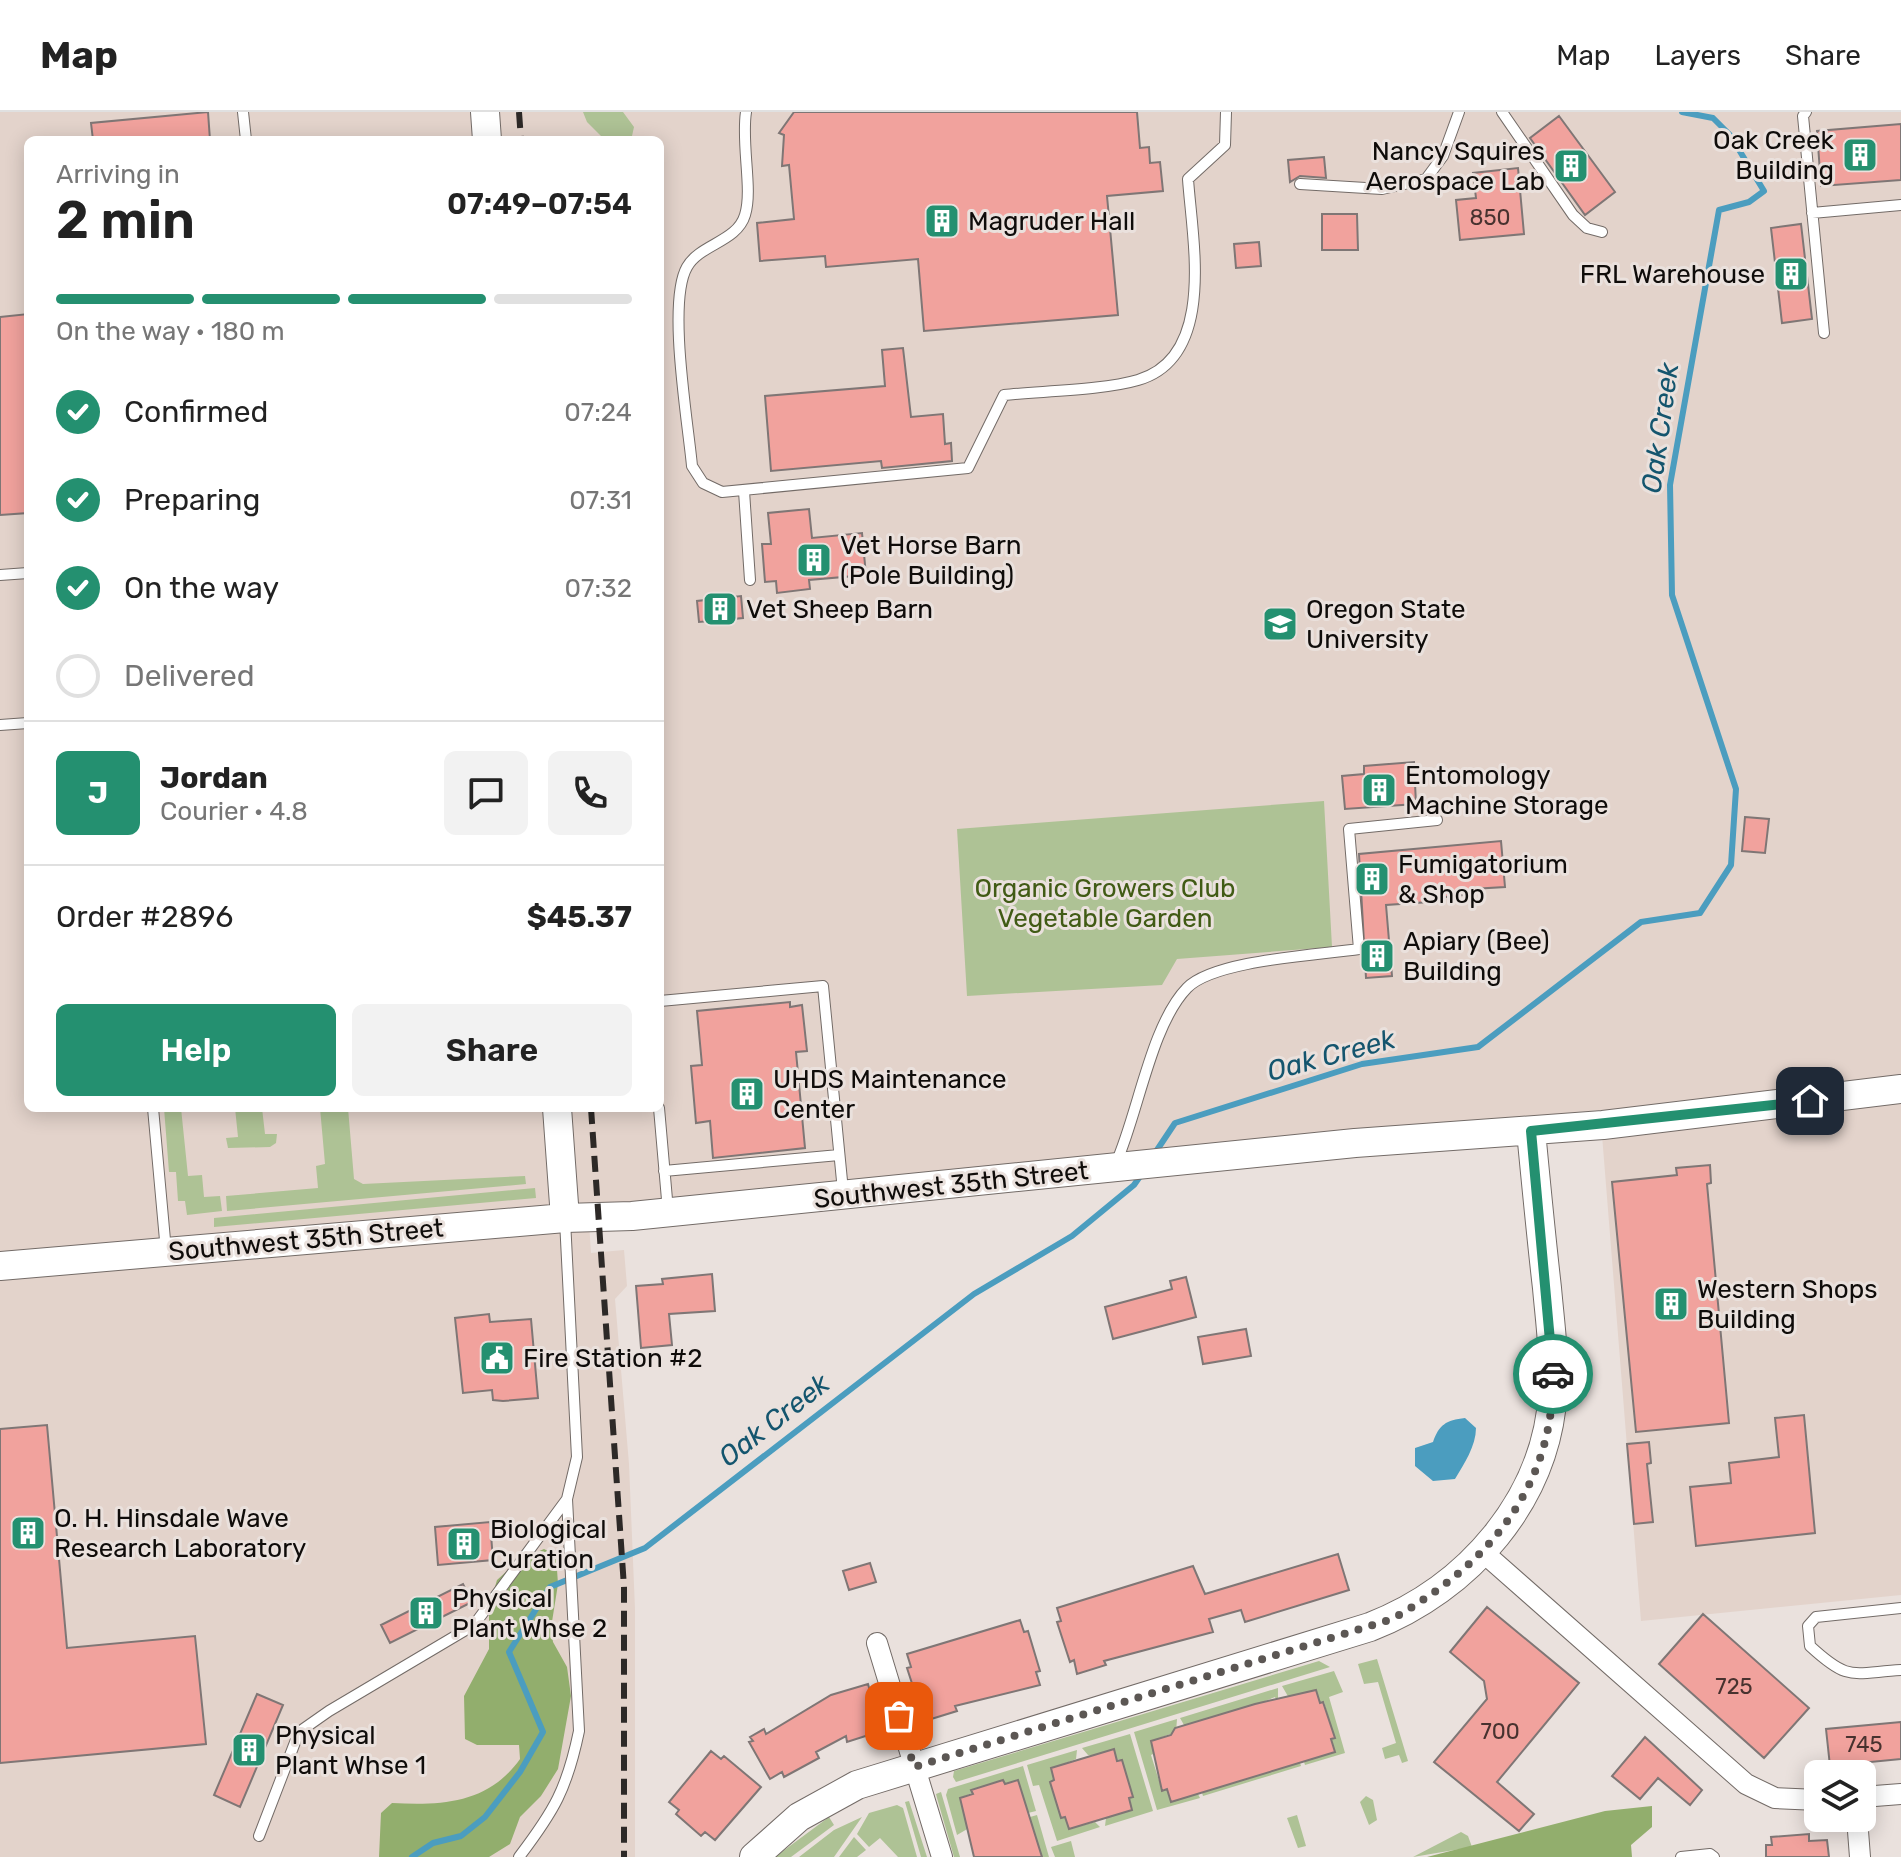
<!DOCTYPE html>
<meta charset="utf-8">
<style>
body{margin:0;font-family:Rubik,sans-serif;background:#f2f2f2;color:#222;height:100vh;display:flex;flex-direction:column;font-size:30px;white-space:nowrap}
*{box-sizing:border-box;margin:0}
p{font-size:26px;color:#767676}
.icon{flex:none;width:44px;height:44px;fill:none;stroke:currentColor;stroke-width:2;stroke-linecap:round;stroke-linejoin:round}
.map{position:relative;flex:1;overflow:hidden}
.panel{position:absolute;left:24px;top:24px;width:640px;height:976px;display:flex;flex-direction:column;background:#fff;border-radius:12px;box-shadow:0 4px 20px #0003}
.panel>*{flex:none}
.tools{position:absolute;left:1804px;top:1648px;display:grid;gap:16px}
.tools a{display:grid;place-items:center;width:72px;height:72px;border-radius:12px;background:#fff;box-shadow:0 4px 20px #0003;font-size:40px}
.pin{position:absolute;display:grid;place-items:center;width:68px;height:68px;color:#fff;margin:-34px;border-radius:16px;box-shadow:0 4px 12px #0006}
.courier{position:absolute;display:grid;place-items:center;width:80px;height:80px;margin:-40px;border:6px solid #249070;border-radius:50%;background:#fff;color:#222;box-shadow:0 2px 10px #0007}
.head em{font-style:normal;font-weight:600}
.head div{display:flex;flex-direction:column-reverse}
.head{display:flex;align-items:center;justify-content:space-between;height:136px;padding:0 32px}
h1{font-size:52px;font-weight:600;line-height:60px}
.bar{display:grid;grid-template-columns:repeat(4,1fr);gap:12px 8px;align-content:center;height:96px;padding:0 32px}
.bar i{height:10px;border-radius:6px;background:#e0e0e0}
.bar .selected{background:#249070}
.bar p{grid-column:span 4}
.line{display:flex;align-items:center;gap:20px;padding:0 32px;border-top:2px solid #e0e0e0}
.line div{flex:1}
.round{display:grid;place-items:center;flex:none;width:84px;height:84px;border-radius:12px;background:#f2f2f2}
ol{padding:0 32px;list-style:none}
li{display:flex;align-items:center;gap:24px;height:88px}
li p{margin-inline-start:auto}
li .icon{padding:8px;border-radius:50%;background:#249070;color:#fff;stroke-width:4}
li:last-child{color:#767676}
li i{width:44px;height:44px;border:4px solid #e0e0e0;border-radius:50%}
.primary-button{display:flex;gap:16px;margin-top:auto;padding:16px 32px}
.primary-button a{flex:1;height:92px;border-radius:12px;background:#249070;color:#fff;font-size:32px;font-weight:600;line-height:92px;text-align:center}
.primary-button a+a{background:#f2f2f2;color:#222}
header{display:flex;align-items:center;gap:48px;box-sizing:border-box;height:112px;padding:0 40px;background:#fff;border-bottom:2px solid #e0e0e0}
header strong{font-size:38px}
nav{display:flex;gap:44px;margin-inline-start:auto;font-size:28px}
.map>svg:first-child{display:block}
.built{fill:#e3d3cb;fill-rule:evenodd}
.green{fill:#aec295}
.forest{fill:#92ae6d}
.water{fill:#4b9dbf}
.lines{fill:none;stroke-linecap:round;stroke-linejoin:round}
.stream{stroke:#4b9dbf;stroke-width:6}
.building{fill:#f1a29d;stroke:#7f7675;stroke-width:2}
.lane-casing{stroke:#736b67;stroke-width:12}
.street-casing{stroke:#736b67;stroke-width:22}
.secondary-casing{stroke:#736b67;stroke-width:30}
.lane{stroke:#fff;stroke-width:10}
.street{stroke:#fff;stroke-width:20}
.secondary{stroke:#fff;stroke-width:28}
.rail{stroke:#2d2927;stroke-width:6;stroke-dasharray:16 8;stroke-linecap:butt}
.done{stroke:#5c5754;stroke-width:8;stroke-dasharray:0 14.4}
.route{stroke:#249070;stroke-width:10}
.labels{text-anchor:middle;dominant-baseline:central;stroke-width:6;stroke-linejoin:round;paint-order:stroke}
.number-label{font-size:22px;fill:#48322f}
.poi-label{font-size:26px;fill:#0f0c0a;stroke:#eae1dd;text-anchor:start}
.park-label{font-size:26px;fill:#415b15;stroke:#eae1dd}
.street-label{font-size:26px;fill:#0f0c0a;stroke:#eae1dd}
.water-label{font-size:28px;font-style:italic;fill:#14556e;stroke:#eae1dd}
</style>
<header>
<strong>Map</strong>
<nav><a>Map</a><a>Layers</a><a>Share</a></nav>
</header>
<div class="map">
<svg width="1901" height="1745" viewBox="0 0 1901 1745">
<rect width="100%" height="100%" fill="#eae1dd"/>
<path class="built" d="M0 0H1901V1483L1641 1509 1600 998 588 1096 591 1141 624 1138 627 1174 615 1187 629 1352 635 1497V1745H0ZM28 28H660V996H28Z"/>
<path class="green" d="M583 0H623L634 15 632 24 624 28H605L587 10Z
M1324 689 1332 835 1177 847 1162 873 967 884 957 717Z
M164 996H181L188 1064 202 1063 204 1085 220 1084 222 1099 187 1103 185 1089H178L176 1060H169Z
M235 996H262L265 1022H277L276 1031 270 1035 228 1036 226 1026 238 1025Z
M320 996H348L354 1067 363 1072 525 1064 526 1072 227 1099 226 1084 318 1076 316 1054 325 1052Z
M535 1076 536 1086 214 1115V1106Z
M1377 1547 1408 1649 1402 1651 1399 1643 1385 1647 1382 1636 1396 1631 1378 1570 1364 1572 1358 1552Z
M1319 1549 1330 1555 956 1670 953 1665 954 1659Z
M1334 1559 1343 1580 1329 1585 1345 1641 1305 1653 1300 1637 1335 1639 1331 1627 1334 1625 1324 1590 1289 1586 1282 1574Z
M1278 1576V1592L1275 1585 1188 1620 1180 1606Z
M1177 1607 1176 1620 1151 1629 1155 1641 1151 1643 1162 1678 1167 1677 1171 1690 1198 1682 1200 1686 1157 1698 1134 1620Z
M1130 1622 1153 1699 1105 1714 1106 1706 1132 1698 1122 1648 1088 1643 1082 1636Z
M1077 1638 1076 1647 1051 1657 1054 1668 1050 1670 1061 1705H1065L1069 1717 1095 1710 1100 1715 1057 1729 1039 1673 1033 1674 1027 1653Z
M1296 1638 1301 1654 1203 1684 1198 1668 1255 1664 1296 1652Z
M1023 1654 1036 1699 1028 1701 1018 1668 1005 1672 1003 1668 960 1686 969 1716 957 1723 946 1683 948 1677Z
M941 1680 960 1745H954L937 1686 936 1682Z
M1366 1684 1373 1688 1377 1708 1369 1713 1360 1690Z
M909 1689 927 1745H921L905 1690Z
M897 1693 903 1696 917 1745H898L880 1726 869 1735 857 1722 869 1701Z
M1037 1703 1049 1745H1042L1031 1710 1016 1709Z
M1297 1703 1306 1734 1298 1736 1287 1706Z
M829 1705 834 1713 791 1745H775Z
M862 1705 834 1745H799L834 1718Z
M1461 1720 1468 1724 1472 1735 1413 1745Z
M854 1725 866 1738 857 1745H839Z
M1071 1729 1075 1745H1055L1051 1735Z"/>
<path class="forest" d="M544 1437 556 1443 558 1472 551 1516 553 1530 567 1555 571 1584 558 1657 541 1684 520 1705 510 1732 489 1745H379L381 1701 392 1691C442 1694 489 1691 520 1647L519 1633H477L465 1627 464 1584 489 1537V1495L497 1468 519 1448Z
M1652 1694V1715L1631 1733 1632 1745H1427L1605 1699Z"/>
<path class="water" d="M1465 1306 1476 1316C1476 1334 1464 1352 1455 1367L1433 1369 1415 1354V1336L1433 1330C1439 1313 1446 1308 1465 1306Z"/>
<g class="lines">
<path class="stream" d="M1155 1041 1175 1011 1362 952 1478 935 1641 810 1700 801 1731 753 1736 677 1672 483 1670 373 1719 98 1749 90 1764 79 1730 23 1713 6 1682 0
M412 1745 433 1731 461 1724 485 1705 520 1660 543 1620 509 1540 550 1475 645 1436 974 1182 1072 1124 1134 1073 1143 1060"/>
</g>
<path class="building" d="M208 0 210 28H93L91 11Z
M794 0H1137L1140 36 1149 35 1150 51 1160 50 1163 79 1107 84 1118 203 924 219 918 147 826 155 825 144 760 149 757 111 794 107 789 53 782 54 784 23 779 21Z
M1559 4 1615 80 1585 103 1530 26Z
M1901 12V68L1821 74 1817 19Z
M1324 45 1326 66 1300 64 1290 70 1288 48Z
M1518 56 1524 122 1460 128 1456 88 1476 86 1473 61Z
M1322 102H1357L1358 138H1322Z
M1801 112 1812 207 1782 211 1771 116Z
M1259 130 1261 154 1236 156 1234 132Z
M28 202V401L0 403V205Z
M903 236 911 305 943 302 945 332 951 331 952 349 882 356 881 349 771 359 765 284 885 274 882 238Z
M809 397 812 426 862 421 866 463 809 468 810 477 777 481 776 469 765 470 762 432H771L768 401Z
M741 484 743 506 699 510 697 489Z
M1414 650 1416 692 1345 697 1342 664 1364 662V654Z
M1745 705 1769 707 1765 741 1742 739Z
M1501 729 1505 775 1472 777V782L1428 787 1429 790 1386 793 1392 864 1366 866 1359 742Z
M790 890V895L802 893 807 939 796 940 805 1036 713 1046 710 1009 696 1011 691 954 702 953 697 899Z
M1710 1053 1711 1071 1707 1072 1729 1311 1636 1320 1612 1070 1677 1063 1676 1056Z
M712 1162 715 1199 669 1202 672 1233 641 1236 636 1174 663 1172 662 1167Z
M1186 1165 1196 1205 1113 1227 1105 1195 1172 1177 1170 1169Z
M489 1202 490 1210 531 1207 538 1286 503 1289 493 1288 492 1278 463 1281 455 1206Z
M1246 1217 1251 1244 1203 1252 1198 1225Z
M1804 1303 1815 1421 1696 1434 1690 1375 1731 1371 1729 1351 1779 1345 1775 1306Z
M47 1313 67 1536 195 1524 206 1632 0 1651V1317Z
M1649 1330 1651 1351 1647 1352 1653 1410 1634 1412 1627 1332Z
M490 1410 493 1448 438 1453 435 1415Z
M1338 1442 1349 1478 1245 1510 1241 1498 1209 1507 1213 1520 1104 1549 1106 1553 1077 1562 1074 1548 1070 1550 1057 1510 1061 1509 1057 1496 1193 1454 1205 1482Z
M870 1451 876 1470 849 1478 843 1459Z
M463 1472 472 1490 390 1531 381 1513Z
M1487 1495 1579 1571 1497 1670 1534 1702 1519 1719 1434 1650 1487 1587 1484 1569 1450 1540Z
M1703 1502 1809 1596 1764 1646 1659 1552Z
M1020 1508 1024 1520 1028 1519 1040 1559 1036 1560 1040 1573 955 1594 957 1599 928 1608 923 1595 920 1596 907 1556 911 1555 907 1542Z
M868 1572 881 1619 847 1630 846 1624 816 1640 819 1646 784 1665 782 1660 770 1667 749 1630 753 1629 750 1625 764 1617 766 1622 831 1583Z
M1316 1578 1320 1591 1323 1590 1335 1626 1331 1627 1335 1640 1171 1690 1167 1677 1162 1679 1151 1629 1171 1623 1175 1616 1255 1592Z
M257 1582 283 1593 240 1695 214 1683Z
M1901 1610V1647L1830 1654 1826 1617Z
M1645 1625 1702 1678 1690 1693 1658 1666 1640 1687 1612 1664Z
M1114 1637 1117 1649 1122 1648 1133 1685 1129 1686 1132 1698 1069 1717 1065 1705 1061 1706 1050 1670 1054 1668 1051 1656Z
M711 1639 721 1647 724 1644 761 1675 715 1728 705 1720 701 1724 676 1702 679 1698 669 1690Z
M1003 1668 1005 1672 1018 1668 1042 1745H974L960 1686 973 1682 971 1678Z
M1809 1722V1729L1827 1728 1829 1745H1766V1733H1772L1771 1725Z"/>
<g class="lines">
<defs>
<path id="lane" d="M243 0 246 28
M746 0C741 32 753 78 745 103 737 130 700 132 687 155 667 190 688 310 692 354L703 371 722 380 968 356 1004 283C1042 279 1104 278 1138 268 1217 245 1192 127 1188 67L1225 33 1226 0
M1502 0 1573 103 1587 116 1602 120
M1806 0 1803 4 1824 221
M1300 72 1382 77 1426 67 1443 44 1459 0
M1812 101 1901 93
M744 379 750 468
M0 463 28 461
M0 613 28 611
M660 889 823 874 843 1079
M153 996 166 1139
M659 996 668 1099
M1116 1051C1138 1002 1151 913 1187 876 1214 848 1319 843 1359 837L1349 717 1437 708
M664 1059 839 1043
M1901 1496 1816 1505 1808 1514 1810 1534C1849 1570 1851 1561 1901 1558
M259 1724 299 1620 329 1599 474 1513 567 1387 577 1345 565 1108
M519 1745C554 1699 567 1677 579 1619L567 1387
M1681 1745 1710 1742 1714 1745"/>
<path id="street" d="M1484 1441 1746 1672 1775 1686 1818 1688
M877 1531 942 1745
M1862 1685 1901 1682
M1857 1706 1860 1745"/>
<path id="secondary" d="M485 0 487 28
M557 996 565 1106
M0 1154 565 1106 632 1104 1355 1031 1603 1013 1901 977
M754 1745 799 1705 857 1673 1370 1515C1468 1477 1547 1388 1553 1279 1555 1245 1550 1210 1547 1176 1541 1124 1536 1071 1531 1019"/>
</defs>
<use href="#lane" class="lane-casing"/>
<use href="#street" class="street-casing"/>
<use href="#secondary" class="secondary-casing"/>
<use href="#lane" class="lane"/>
<use href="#street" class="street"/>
<use href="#secondary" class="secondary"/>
<path class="rail" d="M519 0 521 28
M591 996 624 1475V1745"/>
</g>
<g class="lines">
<path class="done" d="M899 1604 914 1655 1392 1507C1487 1453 1554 1377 1553 1262"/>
<path class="route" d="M1553 1262 1531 1019 1810 989"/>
</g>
<defs>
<symbol id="building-square" viewBox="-11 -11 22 22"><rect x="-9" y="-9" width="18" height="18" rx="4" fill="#249070" stroke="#eae1dd"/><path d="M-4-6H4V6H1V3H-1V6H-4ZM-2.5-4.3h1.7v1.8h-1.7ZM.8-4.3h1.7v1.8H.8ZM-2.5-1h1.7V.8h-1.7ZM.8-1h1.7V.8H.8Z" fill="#fff"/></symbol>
<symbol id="university-square" viewBox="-11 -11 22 22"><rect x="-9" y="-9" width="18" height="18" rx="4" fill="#249070" stroke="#eae1dd"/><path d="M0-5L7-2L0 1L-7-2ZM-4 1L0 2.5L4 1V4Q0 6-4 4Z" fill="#fff"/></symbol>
<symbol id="civic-square" viewBox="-11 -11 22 22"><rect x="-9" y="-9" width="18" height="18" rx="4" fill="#249070" stroke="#eae1dd"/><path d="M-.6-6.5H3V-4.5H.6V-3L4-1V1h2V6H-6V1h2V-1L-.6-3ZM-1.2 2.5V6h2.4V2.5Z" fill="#fff"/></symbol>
</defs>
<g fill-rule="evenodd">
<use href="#building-square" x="1840" y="23" width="40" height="40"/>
<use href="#building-square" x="1551" y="34" width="40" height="40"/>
<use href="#building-square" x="922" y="89" width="40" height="40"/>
<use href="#building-square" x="1771" y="142" width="40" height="40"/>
<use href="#building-square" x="794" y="428" width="40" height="40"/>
<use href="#building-square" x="700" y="477" width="40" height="40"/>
<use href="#university-square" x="1260" y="492" width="40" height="40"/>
<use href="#building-square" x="1359" y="658" width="40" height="40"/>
<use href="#building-square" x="1352" y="747" width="40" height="40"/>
<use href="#building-square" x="1357" y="824" width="40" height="40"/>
<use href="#building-square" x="727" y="962" width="40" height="40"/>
<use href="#building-square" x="1651" y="1172" width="40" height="40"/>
<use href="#civic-square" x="477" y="1226" width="40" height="40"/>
<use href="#building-square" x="8" y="1401" width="40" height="40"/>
<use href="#building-square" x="444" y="1412" width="40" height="40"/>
<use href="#building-square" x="406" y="1481" width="40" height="40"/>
<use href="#building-square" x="229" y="1618" width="40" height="40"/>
</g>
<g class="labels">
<g class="number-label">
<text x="1490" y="105">850</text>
<text x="1734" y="1574">725</text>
<text x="1500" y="1619">700</text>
<text x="1864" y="1632">745</text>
</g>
<g class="poi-label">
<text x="1834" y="28" text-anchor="end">Oak Creek<tspan x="1834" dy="30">Building</tspan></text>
<text x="1545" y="39" text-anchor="end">Nancy Squires<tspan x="1545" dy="30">Aerospace Lab</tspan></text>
<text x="968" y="109">Magruder Hall</text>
<text x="1765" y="162" text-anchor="end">FRL Warehouse</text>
<text x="840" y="433">Vet Horse Barn<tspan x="840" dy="30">(Pole Building)</tspan></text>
<text x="746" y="497">Vet Sheep Barn</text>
<text x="1306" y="497">Oregon State<tspan x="1306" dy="30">University</tspan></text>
<text x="1405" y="663">Entomology<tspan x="1405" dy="30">Machine Storage</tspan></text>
<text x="1398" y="752">Fumigatorium<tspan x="1398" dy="30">&amp; Shop</tspan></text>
<text x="1403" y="829">Apiary (Bee)<tspan x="1403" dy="30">Building</tspan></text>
<text x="773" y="967">UHDS Maintenance<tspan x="773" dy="30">Center</tspan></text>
<text x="1697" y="1177">Western Shops<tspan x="1697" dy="30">Building</tspan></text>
<text x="523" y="1246">Fire Station #2</text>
<text x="54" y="1406">O. H. Hinsdale Wave<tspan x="54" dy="30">Research Laboratory</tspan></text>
<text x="490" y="1417">Biological<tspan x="490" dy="30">Curation</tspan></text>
<text x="452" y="1486">Physical<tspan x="452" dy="30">Plant Whse 2</tspan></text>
<text x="275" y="1623">Physical<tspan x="275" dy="30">Plant Whse 1</tspan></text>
</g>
<g class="park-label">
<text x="1105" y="776">Organic Growers Club<tspan x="1105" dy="30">Vegetable Garden</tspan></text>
</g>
<g class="street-label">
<text transform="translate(951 1073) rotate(-6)">Southwest 35th Street</text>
<text transform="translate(306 1128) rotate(-5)">Southwest 35th Street</text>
</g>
<g class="water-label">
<text transform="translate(1660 316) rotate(-82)">Oak Creek</text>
<text transform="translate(1331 943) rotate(-15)">Oak Creek</text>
<text transform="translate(774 1308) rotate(-38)">Oak Creek</text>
</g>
</g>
</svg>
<div class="tools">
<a><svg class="icon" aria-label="layers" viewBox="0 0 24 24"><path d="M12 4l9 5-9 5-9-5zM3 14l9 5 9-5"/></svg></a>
</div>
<div class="pin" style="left:899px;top:1604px;background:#ea580c"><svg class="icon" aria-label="bag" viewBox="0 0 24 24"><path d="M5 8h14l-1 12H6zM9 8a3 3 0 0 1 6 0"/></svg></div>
<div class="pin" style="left:1810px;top:989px;background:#1f2937"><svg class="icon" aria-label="home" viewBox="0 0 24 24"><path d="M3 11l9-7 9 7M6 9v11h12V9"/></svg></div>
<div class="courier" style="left:1553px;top:1262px"><svg class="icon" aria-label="car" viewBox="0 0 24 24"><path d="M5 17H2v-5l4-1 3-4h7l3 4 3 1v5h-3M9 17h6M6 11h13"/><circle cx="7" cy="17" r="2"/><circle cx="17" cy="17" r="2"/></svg></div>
<section class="panel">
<div class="head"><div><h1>2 min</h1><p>Arriving in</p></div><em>07:49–07:54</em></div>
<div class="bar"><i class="selected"></i><i class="selected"></i><i class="selected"></i><i></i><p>On the way · 180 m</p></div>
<ol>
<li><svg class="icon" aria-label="check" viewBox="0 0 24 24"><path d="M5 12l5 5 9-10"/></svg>Confirmed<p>07:24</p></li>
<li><svg class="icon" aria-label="check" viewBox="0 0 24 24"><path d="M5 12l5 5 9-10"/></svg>Preparing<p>07:31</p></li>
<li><svg class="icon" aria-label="check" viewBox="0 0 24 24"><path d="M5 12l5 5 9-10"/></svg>On the way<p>07:32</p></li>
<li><i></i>Delivered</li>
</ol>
<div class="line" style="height:144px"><b class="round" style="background:#249070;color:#fff">J</b><div><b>Jordan</b><p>Courier · 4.8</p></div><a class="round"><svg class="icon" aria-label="chat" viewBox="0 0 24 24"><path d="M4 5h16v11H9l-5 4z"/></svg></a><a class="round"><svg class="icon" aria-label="phone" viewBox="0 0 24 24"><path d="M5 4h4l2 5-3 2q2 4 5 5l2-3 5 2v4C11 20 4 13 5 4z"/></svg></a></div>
<div class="line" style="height:104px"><div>Order #2896</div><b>$45.37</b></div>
<div class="primary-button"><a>Help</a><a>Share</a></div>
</section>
</div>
